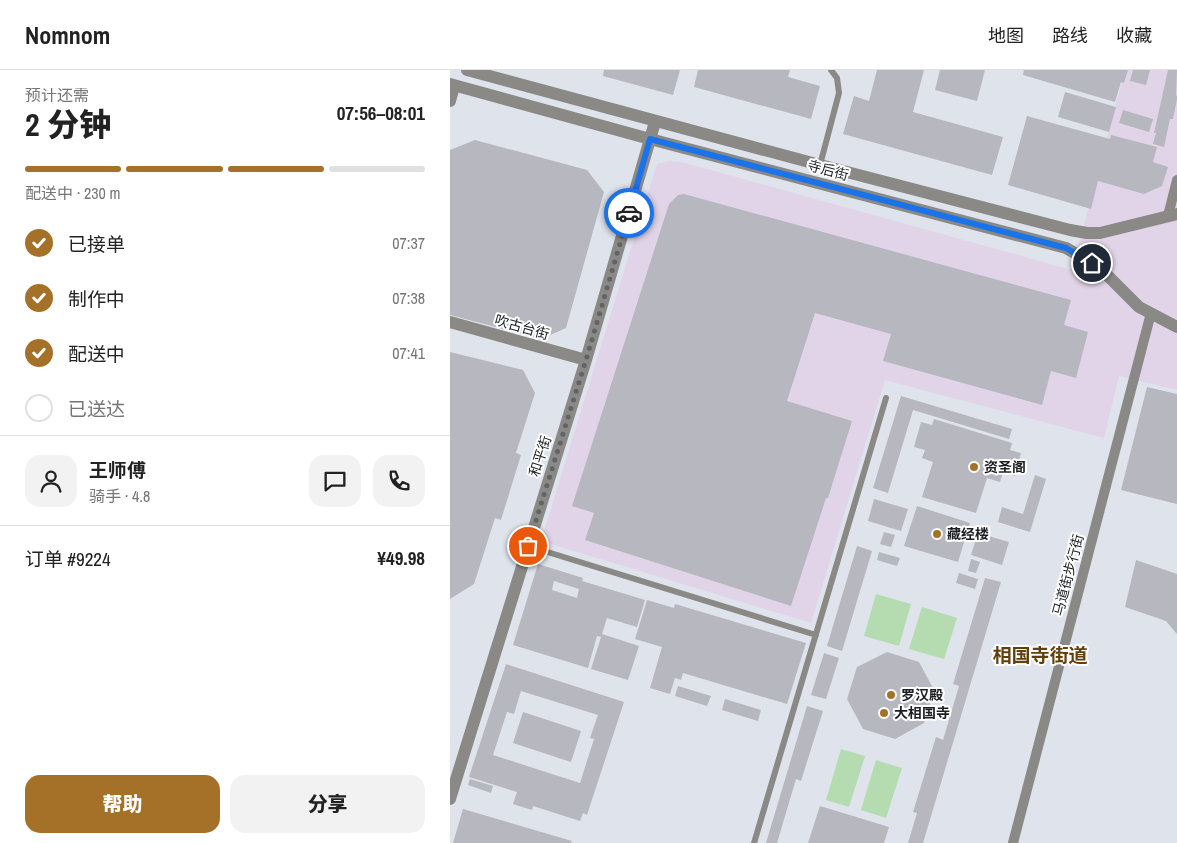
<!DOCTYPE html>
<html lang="zh">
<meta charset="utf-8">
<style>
body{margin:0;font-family:"Archivo Narrow","Noto Sans SC",sans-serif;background:#f2f2f2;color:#222;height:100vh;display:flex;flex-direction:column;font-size:19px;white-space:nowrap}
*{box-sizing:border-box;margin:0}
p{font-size:16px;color:#767676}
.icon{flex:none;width:28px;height:28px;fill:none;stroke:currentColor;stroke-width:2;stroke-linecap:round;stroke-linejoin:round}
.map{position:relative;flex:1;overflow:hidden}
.panel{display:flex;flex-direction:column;background:#fff;width:450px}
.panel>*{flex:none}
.pin{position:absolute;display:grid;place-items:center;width:42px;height:42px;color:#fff;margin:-21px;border:2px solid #fff;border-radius:50%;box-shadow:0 1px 5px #0007}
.courier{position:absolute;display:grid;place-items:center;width:50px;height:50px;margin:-25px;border:4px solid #1a73e8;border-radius:50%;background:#fff;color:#222;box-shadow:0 1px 6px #0007}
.headline em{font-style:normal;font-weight:800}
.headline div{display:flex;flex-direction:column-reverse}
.headline{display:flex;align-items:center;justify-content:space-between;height:85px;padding:0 25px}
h1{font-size:32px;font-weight:800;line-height:38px}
.bar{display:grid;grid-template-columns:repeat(4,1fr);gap:8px 5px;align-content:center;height:60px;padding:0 25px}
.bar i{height:6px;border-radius:4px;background:#e0e0e0}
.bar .on{background:#a57129}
.bar p{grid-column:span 4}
.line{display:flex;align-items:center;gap:12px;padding:0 25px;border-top:1px solid #e0e0e0}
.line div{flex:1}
.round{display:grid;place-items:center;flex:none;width:52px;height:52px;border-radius:15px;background:#f2f2f2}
ol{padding:0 25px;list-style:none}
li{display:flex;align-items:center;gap:15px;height:55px}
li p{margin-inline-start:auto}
li .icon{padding:5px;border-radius:50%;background:#a57129;color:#fff;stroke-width:4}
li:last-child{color:#767676}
li i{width:28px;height:28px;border:2px solid #e0e0e0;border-radius:50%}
.action{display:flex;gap:10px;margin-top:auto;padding:10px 25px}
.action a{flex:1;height:58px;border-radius:15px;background:#a57129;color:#fff;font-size:20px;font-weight:800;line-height:58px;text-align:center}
.action a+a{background:#f2f2f2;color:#222}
header{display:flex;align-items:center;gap:30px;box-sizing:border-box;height:70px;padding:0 25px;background:#fff;border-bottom:1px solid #e0e0e0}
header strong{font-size:24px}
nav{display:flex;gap:28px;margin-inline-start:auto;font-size:18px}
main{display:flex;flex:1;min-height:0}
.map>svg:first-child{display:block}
.commercial{fill:#e1d4e8}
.green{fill:#b4dcb0}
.building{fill:#b7b7c0;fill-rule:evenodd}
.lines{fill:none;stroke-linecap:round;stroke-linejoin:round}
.service{stroke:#8a8985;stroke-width:6}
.pedestrian{stroke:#8a8985;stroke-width:10}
.minor{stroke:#8a8985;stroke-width:12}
.tertiary{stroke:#8a8985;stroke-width:12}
.done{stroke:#606368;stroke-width:5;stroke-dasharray:0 9}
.route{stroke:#1a73e8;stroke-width:6}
.poi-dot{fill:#a57129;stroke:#fff;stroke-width:2}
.labels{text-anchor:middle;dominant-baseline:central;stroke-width:4;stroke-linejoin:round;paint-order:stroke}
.street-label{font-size:14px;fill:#1c1e21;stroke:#fff}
.poi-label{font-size:14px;font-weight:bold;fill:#1c1e21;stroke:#fff;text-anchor:start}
.district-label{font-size:19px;font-weight:bold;fill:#623f0b;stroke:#fff}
</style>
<header>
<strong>Nomnom</strong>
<nav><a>地图</a><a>路线</a><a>收藏</a></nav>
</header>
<main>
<section class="panel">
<div class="headline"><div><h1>2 分钟</h1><p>预计还需</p></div><em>07:56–08:01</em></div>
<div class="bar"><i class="on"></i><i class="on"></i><i class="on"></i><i></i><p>配送中 · 230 m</p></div>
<ol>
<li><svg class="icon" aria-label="check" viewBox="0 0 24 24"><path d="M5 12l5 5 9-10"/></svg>已接单<p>07:37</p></li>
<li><svg class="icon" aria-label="check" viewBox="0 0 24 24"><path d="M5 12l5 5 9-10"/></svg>制作中<p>07:38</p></li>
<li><svg class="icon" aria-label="check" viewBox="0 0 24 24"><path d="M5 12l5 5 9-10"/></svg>配送中<p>07:41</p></li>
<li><i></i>已送达</li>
</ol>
<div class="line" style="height:90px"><a class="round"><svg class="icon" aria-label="person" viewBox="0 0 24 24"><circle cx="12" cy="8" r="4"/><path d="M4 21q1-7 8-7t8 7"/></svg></a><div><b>王师傅</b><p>骑手 · 4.8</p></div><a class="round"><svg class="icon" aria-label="chat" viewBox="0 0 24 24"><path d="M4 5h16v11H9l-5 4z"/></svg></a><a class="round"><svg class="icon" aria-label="phone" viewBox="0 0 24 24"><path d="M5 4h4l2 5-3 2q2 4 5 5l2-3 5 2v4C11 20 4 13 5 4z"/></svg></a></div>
<div class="line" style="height:65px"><div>订单 #9224</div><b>¥49.98</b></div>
<div class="action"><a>帮助</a><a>分享</a></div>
</section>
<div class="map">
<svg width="727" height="773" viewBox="0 0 727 773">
<rect width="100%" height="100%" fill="#dee3ec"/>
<path class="commercial" d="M675 0H727V320L669 306 654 368 435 310 361 553 91 471 207 94 218 91 232 92 622 200Z"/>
<path class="green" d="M426 524 461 534 449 576 414 566Z
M472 537 507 548 494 589 459 579Z
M391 679 415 686 399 737 376 730Z
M426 690 452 698 436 748 411 740Z"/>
<path class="building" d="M154 0H230L223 25 153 6Z
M248 0H340L338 7 370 16 361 49 244 17Z
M427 0H474L463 42 553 67 542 105 393 64 404 26 419 31Z
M490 0H535L527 31 485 20Z
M574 0H678L674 13 671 12 665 32 573 5Z
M683 0H700L696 15 680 11Z
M718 0H727L726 25 727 26V29L723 49H720L714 77 703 74 706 63H704Z
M615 22 666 37 659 62 608 47Z
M673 40 703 49 699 62 669 53Z
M577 46 660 69 661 65 707 77 703 92 718 97 712 116 694 124 648 111 641 139 558 115Z
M25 70 137 100 154 122 116 258 91 269 0 245V80Z
M234 124 621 230 614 255 638 262 626 308 601 301 592 335 433 291 441 264 365 243 337 331 402 351 378 428H376L341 536 135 470 144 443 122 436 219 134 228 125Z
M0 282 73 300 85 323 66 383 71 385 51 450 45 448 24 514 0 529Z
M697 317 727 324V434L671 420Z
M451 326 562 359 559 369 463 340 438 423 423 418Z
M484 349 562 373 560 380 571 383 565 406 553 402 550 412 537 408 526 443 472 427 483 392 472 388 475 380 464 377 471 352 482 355Z
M585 405 596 409 580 462 548 452 552 437 573 444Z
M424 429 458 439 451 461 418 451Z
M467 436 520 453 508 492 454 476Z
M434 462 445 465 441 477 430 474Z
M528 463 559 472 552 495 521 485Z
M407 476 422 481 392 581 377 576Z
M429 482 450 488 447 496 427 490Z
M521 489 530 492 526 503 518 501Z
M686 490 727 504V564L716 551 675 537Z
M88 494 133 508 132 511 195 530 187 557 157 548 152 564 189 576 178 610 141 599 151 567 147 566 138 598 63 575ZM104 511 129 519 127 528 102 520Z
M509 503 528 509 525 519 506 513Z
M535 508 551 512 473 773H458L467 743 463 742 486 667 493 670 509 616 503 614Z
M197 530 224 538 225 534 356 573 337 634 233 603 231 610 225 608 220 624 200 618 212 577 185 569Z
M437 582 469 592 484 620 474 653 445 669 413 659 397 629 407 597Z
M374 583 389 588 376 629 361 625Z
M56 594 174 632 137 745 133 743 130 751 83 736 82 740 63 734 67 722 19 707ZM71 621 148 645 140 668 144 669 130 713 43 685 57 642 64 644Z
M228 616 261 626 257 636 225 626Z
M275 629 311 640 308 651 272 640Z
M357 636 373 641 351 711 346 709 327 773H316Z
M73 642 131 661 121 692 63 673Z
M20 709 43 716 41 723 18 715Z
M370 736 439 757 434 773H358Z
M13 739 122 771 121 773H3Z"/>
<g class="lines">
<path class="service" d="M370 95 389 23 387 8 381 0
M78 476 366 565
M304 773 436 328"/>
<path class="pedestrian" d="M718 146 727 110
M563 773 701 243"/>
<path class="minor" d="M0 31 4 16
M0 252 136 290
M0 729 136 290 205 52"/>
<path class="tertiary" d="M17 0 370 95 620 160 637 163H650L727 144
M0 14 200 69 616 178 642 193 657 205 689 237 727 257"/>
</g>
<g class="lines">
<path class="done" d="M78 476 136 290 179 143"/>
<path class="route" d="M179 143 200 69 616 178 642 193"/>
</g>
<g class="poi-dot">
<circle cx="524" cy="397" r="5"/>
<circle cx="487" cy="464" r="5"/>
<circle cx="441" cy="625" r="5"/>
<circle cx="434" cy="643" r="5"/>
</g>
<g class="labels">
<g class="street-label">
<text transform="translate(378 100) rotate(15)">寺后街</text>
<text transform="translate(72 257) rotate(16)">吹古台街</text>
<text transform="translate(90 386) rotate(-72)">和平街</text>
<text transform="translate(618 505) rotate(-75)">马道街步行街</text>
</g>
<g class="poi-label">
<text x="534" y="397">资圣阁</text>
<text x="497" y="464">藏经楼</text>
<text x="451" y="625">罗汉殿</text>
<text x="444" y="643">大相国寺</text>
</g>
<g class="district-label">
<text x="590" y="585">相国寺街道</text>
</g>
</g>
</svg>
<div class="pin" style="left:78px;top:476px;background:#ea580c"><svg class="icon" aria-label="bag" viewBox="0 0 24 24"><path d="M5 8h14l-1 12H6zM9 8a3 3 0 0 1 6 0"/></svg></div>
<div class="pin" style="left:642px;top:193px;background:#1f2937"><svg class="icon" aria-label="home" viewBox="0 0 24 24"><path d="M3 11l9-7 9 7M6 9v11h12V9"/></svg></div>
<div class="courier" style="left:179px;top:143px"><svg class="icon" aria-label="car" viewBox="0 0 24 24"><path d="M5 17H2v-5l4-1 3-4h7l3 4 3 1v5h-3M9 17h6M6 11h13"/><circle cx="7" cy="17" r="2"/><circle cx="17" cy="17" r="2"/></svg></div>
</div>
</main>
